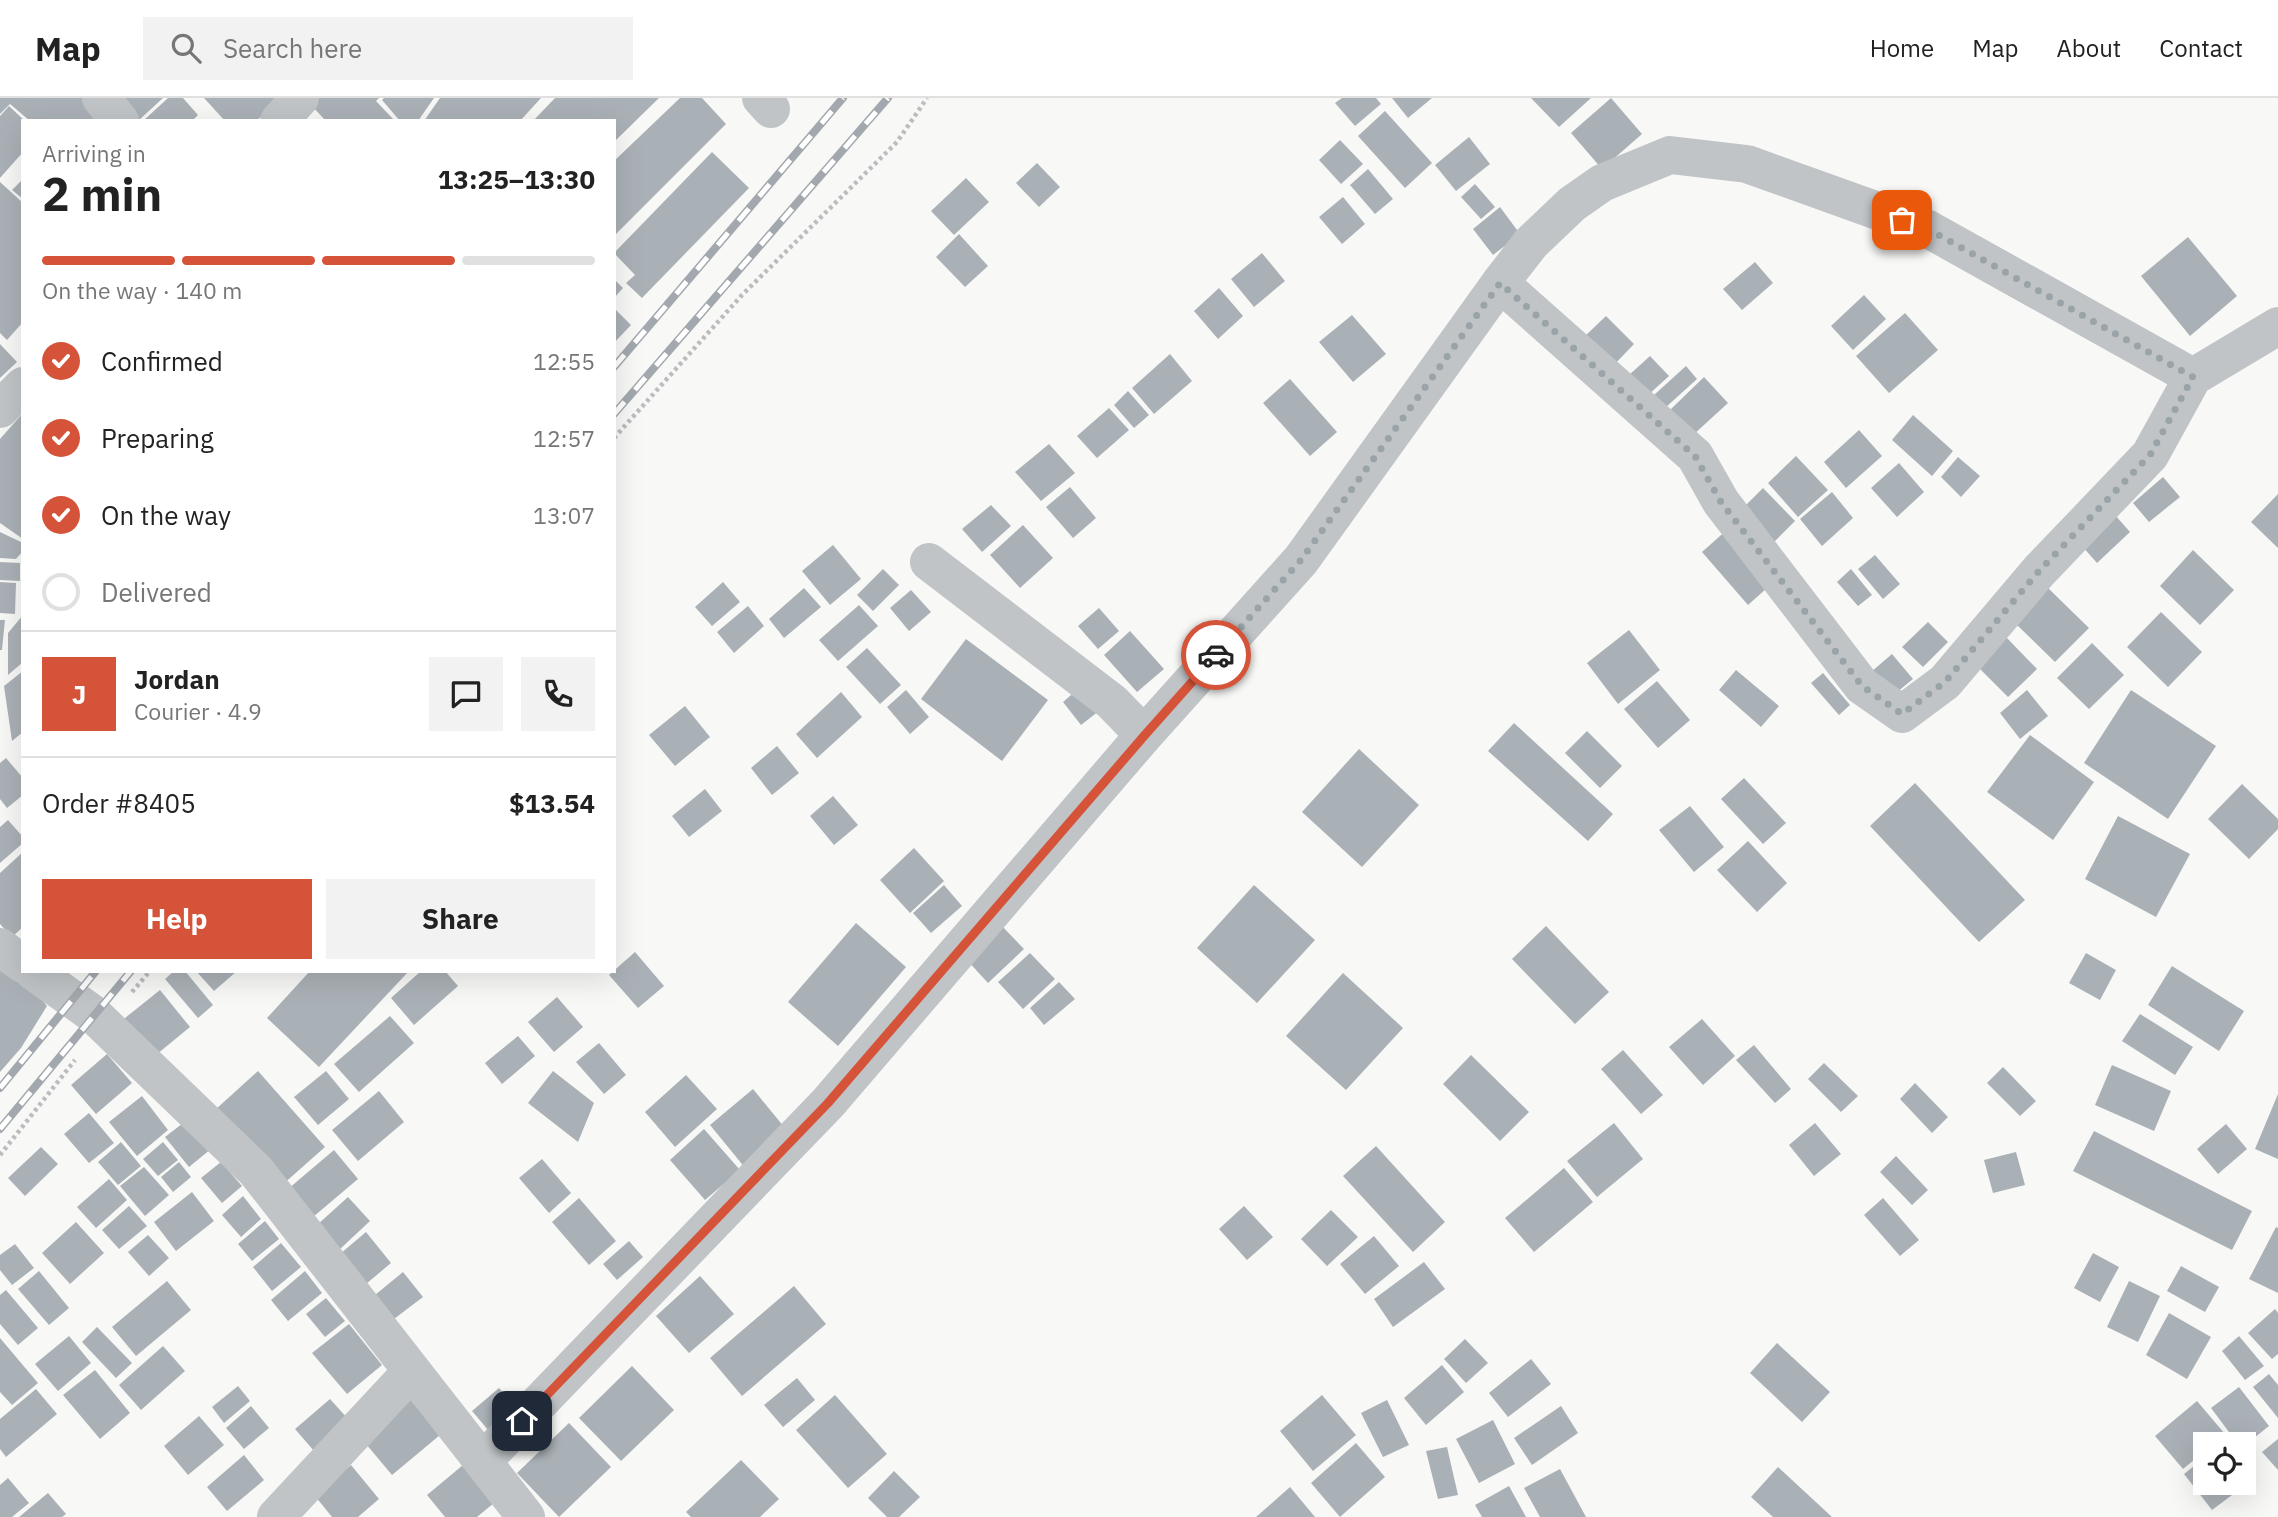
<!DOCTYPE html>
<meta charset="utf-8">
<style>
body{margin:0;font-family:"IBM Plex Sans",sans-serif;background:#f2f2f2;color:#222;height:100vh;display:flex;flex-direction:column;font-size:26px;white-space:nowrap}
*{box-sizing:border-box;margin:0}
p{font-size:23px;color:#767676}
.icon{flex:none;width:38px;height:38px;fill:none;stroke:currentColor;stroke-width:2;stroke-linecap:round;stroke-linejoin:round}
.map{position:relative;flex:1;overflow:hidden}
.side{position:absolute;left:21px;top:21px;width:595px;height:854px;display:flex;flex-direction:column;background:#fff;border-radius:0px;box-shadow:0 7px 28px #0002}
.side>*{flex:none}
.fabs{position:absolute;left:2193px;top:1334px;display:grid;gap:14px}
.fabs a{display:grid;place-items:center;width:63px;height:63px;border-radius:0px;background:#fff;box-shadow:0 7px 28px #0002;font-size:35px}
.pin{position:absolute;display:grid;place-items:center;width:60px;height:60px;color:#fff;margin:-30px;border-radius:14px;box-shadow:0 4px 10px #0006}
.courier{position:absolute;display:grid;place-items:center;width:70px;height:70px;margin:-35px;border:5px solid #d55439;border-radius:50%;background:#fff;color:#222;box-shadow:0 2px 9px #0007}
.summary em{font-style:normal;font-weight:700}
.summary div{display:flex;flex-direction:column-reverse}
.summary{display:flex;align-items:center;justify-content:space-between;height:119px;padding:0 21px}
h1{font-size:46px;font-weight:700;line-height:52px}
.bar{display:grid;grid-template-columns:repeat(4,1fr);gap:10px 7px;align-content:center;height:84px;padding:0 21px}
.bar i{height:9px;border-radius:5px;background:#e0e0e0}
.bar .selected{background:#d55439}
.bar p{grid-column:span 4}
.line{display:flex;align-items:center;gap:18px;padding:0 21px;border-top:2px solid #e0e0e0}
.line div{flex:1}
.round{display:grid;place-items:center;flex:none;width:74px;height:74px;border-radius:0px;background:#f2f2f2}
ol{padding:0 21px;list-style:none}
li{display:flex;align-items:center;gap:21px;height:77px}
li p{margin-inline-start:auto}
li .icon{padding:7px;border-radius:50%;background:#d55439;color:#fff;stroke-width:4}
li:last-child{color:#767676}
li i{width:38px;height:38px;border:4px solid #e0e0e0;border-radius:50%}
.button{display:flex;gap:14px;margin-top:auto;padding:14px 21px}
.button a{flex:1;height:80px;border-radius:0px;background:#d55439;color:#fff;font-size:28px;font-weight:700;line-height:80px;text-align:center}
.button a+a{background:#f2f2f2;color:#222}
header{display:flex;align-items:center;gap:42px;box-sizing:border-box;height:98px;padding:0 35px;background:#fff;border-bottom:2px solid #e0e0e0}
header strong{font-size:33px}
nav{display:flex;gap:38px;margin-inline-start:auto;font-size:24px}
.search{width:490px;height:63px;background:#f2f2f2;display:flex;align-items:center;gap:18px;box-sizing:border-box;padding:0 24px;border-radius:0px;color:#767676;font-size:26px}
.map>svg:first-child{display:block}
.building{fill:#aab1b6}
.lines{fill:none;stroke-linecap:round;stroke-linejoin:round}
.path{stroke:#babdbf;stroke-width:4.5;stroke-dasharray:3.5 3.5;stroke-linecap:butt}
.minor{stroke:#c0c4c7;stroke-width:38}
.rail-casing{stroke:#a2a8ad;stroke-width:8}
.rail{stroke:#fff;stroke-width:5;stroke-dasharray:16;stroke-linecap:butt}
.done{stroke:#99a3a8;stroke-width:7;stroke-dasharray:0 12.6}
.route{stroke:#d55439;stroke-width:9}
</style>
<header>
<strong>Map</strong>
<div class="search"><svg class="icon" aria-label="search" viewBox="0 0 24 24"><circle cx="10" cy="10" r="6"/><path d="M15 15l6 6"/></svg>Search here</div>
<nav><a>Home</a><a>Map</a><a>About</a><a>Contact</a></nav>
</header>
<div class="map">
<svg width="2278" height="1419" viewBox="0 0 2278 1419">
<rect width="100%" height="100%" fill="#f8f8f6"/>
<path class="building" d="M0 0H90L111 23H30L10 6 0 16Z
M118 0H163L138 23Z
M168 0H183L198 17 192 23H143Z
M204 0H282L256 23H225Z
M314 0H379L376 3 395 23H326L309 5Z
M384 0H434L418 23H400L382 2Z
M440 0H541L520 23H424Z
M555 0H659L614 44V23H533Z
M680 0H702L726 26 614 138V63Z
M1342 0H1376L1381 6 1355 28 1335 5Z
M1392 0H1432L1408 20Z
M1531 0H1591L1559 29Z
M1611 0 1642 36 1602 71 1571 35Z
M9 8 25 23H23V54L0 80V18Z
M1385 13 1432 65 1405 90 1358 38Z
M1469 39 1490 66 1456 93 1435 67Z
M1340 42 1363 66 1341 86 1319 62Z
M712 54 749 90 642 200 626 185 635 177 614 155Z
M1037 65 1060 89 1039 109 1016 85Z
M1368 71 1393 101 1375 116 1350 87Z
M966 80 989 104 954 137 931 113Z
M23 81V101L12 92Z
M0 84 23 105V224L7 242 0 235Z
M1475 86 1495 109 1481 121 1461 99Z
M1343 99 1365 126 1342 146 1319 119Z
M1500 109 1520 136 1493 157 1473 131Z
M959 136 988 168 965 189 936 159Z
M2188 139 2237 198 2190 238 2141 178Z
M1262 155 1285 183 1254 209 1231 181Z
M1755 164 1773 185 1742 212 1723 191Z
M614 181 623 190 614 200Z
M1219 190 1243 218 1218 241 1194 213Z
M1864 197 1886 221 1853 252 1831 228Z
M614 210 631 227 614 245Z
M1905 215 1938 252 1889 295 1856 258Z
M1352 217 1386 256 1353 284 1319 244Z
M1606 218 1634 246 1611 270 1583 240Z
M0 246 17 264 0 280Z
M1170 256 1192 283 1154 316 1132 290Z
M1650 258 1669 278 1647 298 1628 278Z
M1686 268 1697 281 1665 310 1654 297Z
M1704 279 1728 305 1693 337 1670 312Z
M1290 281 1337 334 1310 358 1263 305Z
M1128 293 1149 317 1134 330 1114 307Z
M1109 310 1129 332 1097 360 1077 338Z
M23 315V441L0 425V341Z
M1913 317 1953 353 1932 378 1892 342Z
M1859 332 1882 358 1846 390 1824 364Z
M1049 346 1075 375 1041 403 1015 374Z
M1796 358 1828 392 1798 419 1768 385Z
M1958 359 1980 378 1961 399 1941 379Z
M1899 365 1924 394 1897 419 1871 390Z
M2163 379 2180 399 2149 424 2133 405Z
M1070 389 1096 420 1073 440 1046 409Z
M1763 390 1795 423 1769 449 1736 417Z
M1832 394 1853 420 1822 448 1800 421Z
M2278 396V450L2251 424Z
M991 407 1011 428 982 454 962 431Z
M2115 417 2130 434 2097 465 2082 448Z
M1023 427 1053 460 1020 490 990 457Z
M1729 430 1776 482 1748 507 1702 454Z
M0 434 23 445V453L16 461 0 460Z
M833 447 861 481 830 507 802 473Z
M2193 452 2234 492 2200 527 2160 488Z
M1875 457 1900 486 1883 501 1858 471Z
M0 464 20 465V483L0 482Z
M883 471 899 487 873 513 857 497Z
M1851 471 1872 497 1858 508 1837 484Z
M0 484 16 485 15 516 0 515Z
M723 484 740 504 712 528 695 509Z
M804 490 821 509 784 540 769 521Z
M2048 490 2089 530 2055 564 2015 525Z
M911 492 931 514 909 533 890 510Z
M859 507 878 528 838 563 819 542Z
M748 508 764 528 734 555 717 534Z
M1099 510 1119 533 1098 551 1078 528Z
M2161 514 2202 554 2168 589 2127 549Z
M23 517V564L8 577V535Z
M0 522H5L2 552H0Z
M1928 524 1948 544 1923 569 1902 549Z
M1629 532 1660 572 1618 606 1587 565Z
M1130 533 1164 571 1137 594 1104 557Z
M2005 538 2037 571 2008 599 1975 566Z
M966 541 1048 602 1002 663 921 601Z
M2092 545 2124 577 2089 611 2057 580Z
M867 550 901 587 880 606 846 569Z
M1892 556 1913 581 1891 599 1871 574Z
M1736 572 1779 608 1761 629 1719 592Z
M23 573V634L12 643 4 588Z
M1823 575 1850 607 1839 617 1811 585Z
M1657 583 1690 622 1658 650 1624 611Z
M1085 585 1104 609 1081 627 1063 604Z
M906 592 929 619 910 636 887 609Z
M2027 592 2048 618 2020 641 2000 615Z
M2131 592 2216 648 2168 721 2084 665Z
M841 594 862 619 817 660 796 636Z
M685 608 710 639 675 668 649 637Z
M1514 625 1613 716 1588 743 1488 653Z
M1587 633 1622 668 1600 690 1565 655Z
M2030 637 2094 684 2053 742 1987 694Z
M777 648 799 675 772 697 751 670Z
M1359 651 1419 707 1362 769 1302 714Z
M6 660 23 680V697L7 710 0 701V665Z
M1744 680 1786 725 1763 746 1721 701Z
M1915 685 2025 802 1979 844 1870 728Z
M2242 686 2278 721V731L2249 761 2208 721Z
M705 691 722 713 689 739 672 718Z
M833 698 858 727 834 747 810 718Z
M1690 708 1724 749 1694 774 1659 732Z
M2118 718 2190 756 2156 819 2085 781Z
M8 722 23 739V745L0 765V729Z
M1748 743 1787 785 1757 814 1717 772Z
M914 750 944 783 910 815 880 782Z
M23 754V829L12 839 0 826V775Z
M944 787 962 808 931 835 913 815Z
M1254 787 1315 842 1257 905 1197 850Z
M856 825 906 869 838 948 788 904Z
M1002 828 1024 851 988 885 966 861Z
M1546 828 1609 894 1575 926 1512 861Z
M635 854 664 888 638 910 609 877Z
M1030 855 1055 881 1023 911 998 884Z
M2086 855 2116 872 2100 902 2069 885Z
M0 857 32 889 47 908 21 950 0 974Z
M2172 868 2244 913 2219 953 2148 907Z
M174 873H185L213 907 198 920 165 881Z
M196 873H237L214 893Z
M310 873H409L319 969 267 920Z
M421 873H445L458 888 414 927 391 900Z
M1343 875 1403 930 1346 992 1286 938Z
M1059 884 1075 901 1044 927 1030 910Z
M160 892 190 929 151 961 120 924Z
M557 899 583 929 554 954 528 924Z
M2140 916 2193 949 2175 977 2122 943Z
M390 918 414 945 359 994 334 966Z
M1702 921 1735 958 1703 987 1669 949Z
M518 938 535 958 502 986 485 965Z
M599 945 626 977 604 996 576 964Z
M1754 947 1791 991 1775 1005 1736 962Z
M1623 952 1663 997 1641 1016 1601 971Z
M107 956 132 985 96 1016 71 987Z
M1471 957 1529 1014 1500 1043 1443 986Z
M1824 965 1858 998 1841 1014 1808 981Z
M2112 967 2171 993 2154 1033 2095 1007Z
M2003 969 2036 1003 2020 1018 1987 985Z
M258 973 325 1049 281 1088 215 1012Z
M326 973 349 1001 318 1027 294 999Z
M553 973 594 1005 578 1044 528 1005Z
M686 977 717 1011 675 1049 645 1014Z
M1915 985 1948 1019 1932 1035 1900 1001Z
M753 991 789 1035 746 1071 710 1027Z
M379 993 404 1024 358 1063 332 1032Z
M2278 996V1061L2255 1051Z
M142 998 168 1032 137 1058 109 1024Z
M89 1015 114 1045 89 1065 64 1036Z
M187 1022 211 1051 189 1069 165 1039Z
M1614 1025 1643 1061 1597 1099 1567 1063Z
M1815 1025 1841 1056 1814 1078 1789 1047Z
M2226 1026 2247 1051 2218 1076 2197 1051Z
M704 1031 740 1072 705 1102 670 1062Z
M2094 1033 2252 1113 2232 1152 2073 1073Z
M121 1044 141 1068 118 1087 98 1064Z
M163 1044 178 1062 158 1078 143 1061Z
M1376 1048 1445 1124 1413 1154 1343 1078Z
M41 1049 58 1066 25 1098 8 1080Z
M334 1052 358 1081 313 1119 288 1091Z
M2016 1054 2025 1087 1993 1095 1984 1062Z
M1896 1058 1928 1092 1912 1107 1880 1074Z
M542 1061 571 1095 549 1115 519 1080Z
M179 1064 191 1079 173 1094 161 1079Z
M221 1064 242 1088 222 1105 201 1080Z
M144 1069 169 1097 145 1118 120 1088Z
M1564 1070 1593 1104 1534 1154 1505 1120Z
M109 1081 127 1102 96 1130 77 1109Z
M192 1094 214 1123 176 1153 154 1124Z
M243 1098 261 1121 241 1139 222 1117Z
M348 1099 370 1123 339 1152 317 1127Z
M579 1100 616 1143 589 1167 552 1124Z
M1883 1100 1919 1142 1900 1158 1864 1117Z
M129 1108 147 1128 119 1151 102 1132Z
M1244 1108 1273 1139 1247 1162 1219 1131Z
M1331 1112 1358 1139 1327 1168 1301 1141Z
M265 1123 279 1141 252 1163 238 1146Z
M76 1124 104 1155 70 1186 42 1155Z
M2276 1129 2278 1130V1195L2249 1181Z
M366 1134 391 1165 366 1186 340 1156Z
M148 1137 169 1160 149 1178 128 1154Z
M1374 1138 1399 1168 1365 1196 1340 1166Z
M629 1143 643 1159 617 1182 603 1166Z
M281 1145 301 1169 272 1193 253 1169Z
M15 1146 34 1170 12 1187 0 1172V1157Z
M2093 1155 2119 1169 2100 1204 2074 1190Z
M1424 1164 1445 1191 1393 1229 1374 1201Z
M2181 1168 2219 1189 2205 1214 2167 1193Z
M39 1173 69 1210 49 1227 18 1191Z
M305 1173 322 1195 288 1223 271 1202Z
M403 1174 423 1199 394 1221 375 1197Z
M700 1178 734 1216 689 1255 656 1218Z
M167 1183 191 1212 136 1258 112 1229Z
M2129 1183 2160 1198 2138 1244 2107 1229Z
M794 1188 826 1226 742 1298 710 1260Z
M6 1192 38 1230 18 1247 0 1226V1197Z
M326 1200 345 1223 325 1239 306 1216Z
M2275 1211 2278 1215V1256L2272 1261 2248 1235Z
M2169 1215 2211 1239 2187 1281 2146 1257Z
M349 1226 382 1267 347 1296 312 1255Z
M97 1229 132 1265 116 1280 82 1244Z
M69 1238 91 1265 58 1293 35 1266Z
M2239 1238 2264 1268 2245 1282 2222 1253Z
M0 1240 38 1285 12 1307 0 1294Z
M1465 1241 1488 1265 1466 1285 1444 1261Z
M1777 1245 1830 1294 1802 1324 1750 1275Z
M163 1248 185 1273 141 1312 119 1287Z
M1531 1261 1551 1286 1508 1319 1489 1295Z
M1442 1267 1464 1294 1426 1327 1404 1300Z
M632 1268 674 1312 621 1363 579 1320Z
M95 1272 130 1315 100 1341 63 1297Z
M2269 1276 2278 1287V1320L2253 1289Z
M797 1280 815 1302 783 1329 764 1307Z
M238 1288 250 1303 224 1325 212 1309Z
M2239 1289 2269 1328 2244 1348V1346H2238L2211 1310Z
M499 1290 522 1317 495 1340 472 1313Z
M36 1291 57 1316 6 1359 0 1351V1321Z
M835 1297 887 1356 848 1390 796 1332Z
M1322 1297 1356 1337 1313 1373 1280 1333Z
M409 1300 440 1337 392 1377 361 1340Z
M330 1301 349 1322 314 1353 295 1331Z
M1387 1302 1409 1347 1383 1359 1361 1315Z
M2197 1303 2225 1336 2214 1346H2205V1353L2183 1371 2155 1338Z
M251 1308 269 1330 244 1351 226 1330Z
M1561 1308 1578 1335 1532 1367 1514 1340Z
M199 1318 224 1347 188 1377 164 1348Z
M1493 1322 1515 1366 1479 1385 1456 1341Z
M569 1325 611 1369 559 1419 517 1375Z
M2278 1341V1372L2262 1354Z
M1356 1345 1385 1379 1340 1419 1311 1385Z
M1447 1349 1458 1397 1438 1401 1426 1353Z
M244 1357 264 1382 227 1413 207 1389Z
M2205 1359V1384H2244V1372L2252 1382 2212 1412 2184 1376Z
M741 1362 779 1401 760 1419H691L686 1414Z
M351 1367 379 1401 358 1419H332L315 1398Z
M463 1367 494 1405 477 1419H445L427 1397Z
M1778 1369 1832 1419H1773L1751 1399Z
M1560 1371 1586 1419H1540L1524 1390Z
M894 1373 920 1399 899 1419H887L868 1400Z
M8 1380 29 1405 12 1419H0V1387Z
M1509 1388 1526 1419H1482L1475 1407Z
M1290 1389 1315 1419H1256Z
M48 1395 66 1416 62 1419H19Z"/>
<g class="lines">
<path class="path" d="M614 340 742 197 897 44 927 0
M132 894 150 873
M0 1057 75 962"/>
<path class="minor" d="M101 0 120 23
M761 0 771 11
M279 23 300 0
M2193 279 1928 131 1747 66 1670 57 1602 85 1572 106 1531 145 1500 185 1695 358 1721 404 1862 588 1902 616 1945 584 2039 473 2150 357 2193 279 2278 228
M0 311 23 288
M929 464 1112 604 1144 637
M0 849 23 866
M33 873 93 916 256 1073 526 1419
M483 1363 828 1005 1144 637 1301 462 1500 185
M276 1419 412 1273"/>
<defs>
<path id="rail" d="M614 269 843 0
M614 316 888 0
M0 990 96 873
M0 1031 131 873"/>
</defs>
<use href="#rail" class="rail-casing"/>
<use href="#rail" class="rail"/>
</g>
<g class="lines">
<path class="done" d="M1216 557 1301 462 1500 185 1695 358 1721 404 1862 588 1902 616 1945 584 2039 473 2150 357 2193 279 1928 131 1902 122"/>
<path class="route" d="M522 1323 828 1005 1144 638 1216 557"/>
</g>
</svg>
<div class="fabs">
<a><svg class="icon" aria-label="locate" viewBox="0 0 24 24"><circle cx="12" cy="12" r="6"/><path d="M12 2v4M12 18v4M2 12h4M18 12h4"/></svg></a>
</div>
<div class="pin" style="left:1902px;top:122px;background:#ea580c"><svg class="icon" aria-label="bag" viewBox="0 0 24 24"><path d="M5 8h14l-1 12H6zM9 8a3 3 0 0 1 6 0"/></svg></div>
<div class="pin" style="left:522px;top:1323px;background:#1f2937"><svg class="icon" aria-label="home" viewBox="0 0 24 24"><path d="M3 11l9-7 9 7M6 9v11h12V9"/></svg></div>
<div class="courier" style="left:1216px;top:557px"><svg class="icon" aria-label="car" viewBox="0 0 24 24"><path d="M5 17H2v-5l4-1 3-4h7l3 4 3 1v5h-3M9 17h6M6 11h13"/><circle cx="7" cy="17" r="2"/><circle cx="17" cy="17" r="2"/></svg></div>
<section class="side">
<div class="summary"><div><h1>2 min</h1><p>Arriving in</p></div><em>13:25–13:30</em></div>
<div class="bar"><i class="selected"></i><i class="selected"></i><i class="selected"></i><i></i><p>On the way · 140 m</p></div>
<ol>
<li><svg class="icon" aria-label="check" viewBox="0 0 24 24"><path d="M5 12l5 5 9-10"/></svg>Confirmed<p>12:55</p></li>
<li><svg class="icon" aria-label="check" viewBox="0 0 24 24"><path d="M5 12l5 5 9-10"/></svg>Preparing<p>12:57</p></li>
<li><svg class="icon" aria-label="check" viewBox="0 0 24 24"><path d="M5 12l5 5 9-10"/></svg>On the way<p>13:07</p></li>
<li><i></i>Delivered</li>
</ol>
<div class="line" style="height:126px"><b class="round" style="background:#d55439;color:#fff">J</b><div><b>Jordan</b><p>Courier · 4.9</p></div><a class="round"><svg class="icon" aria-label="chat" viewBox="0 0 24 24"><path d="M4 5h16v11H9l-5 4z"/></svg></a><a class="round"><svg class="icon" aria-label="phone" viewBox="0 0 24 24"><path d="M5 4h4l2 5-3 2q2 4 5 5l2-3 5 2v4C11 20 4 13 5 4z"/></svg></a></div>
<div class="line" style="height:91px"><div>Order #8405</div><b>$13.54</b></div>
<div class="button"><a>Help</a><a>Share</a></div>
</section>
</div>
